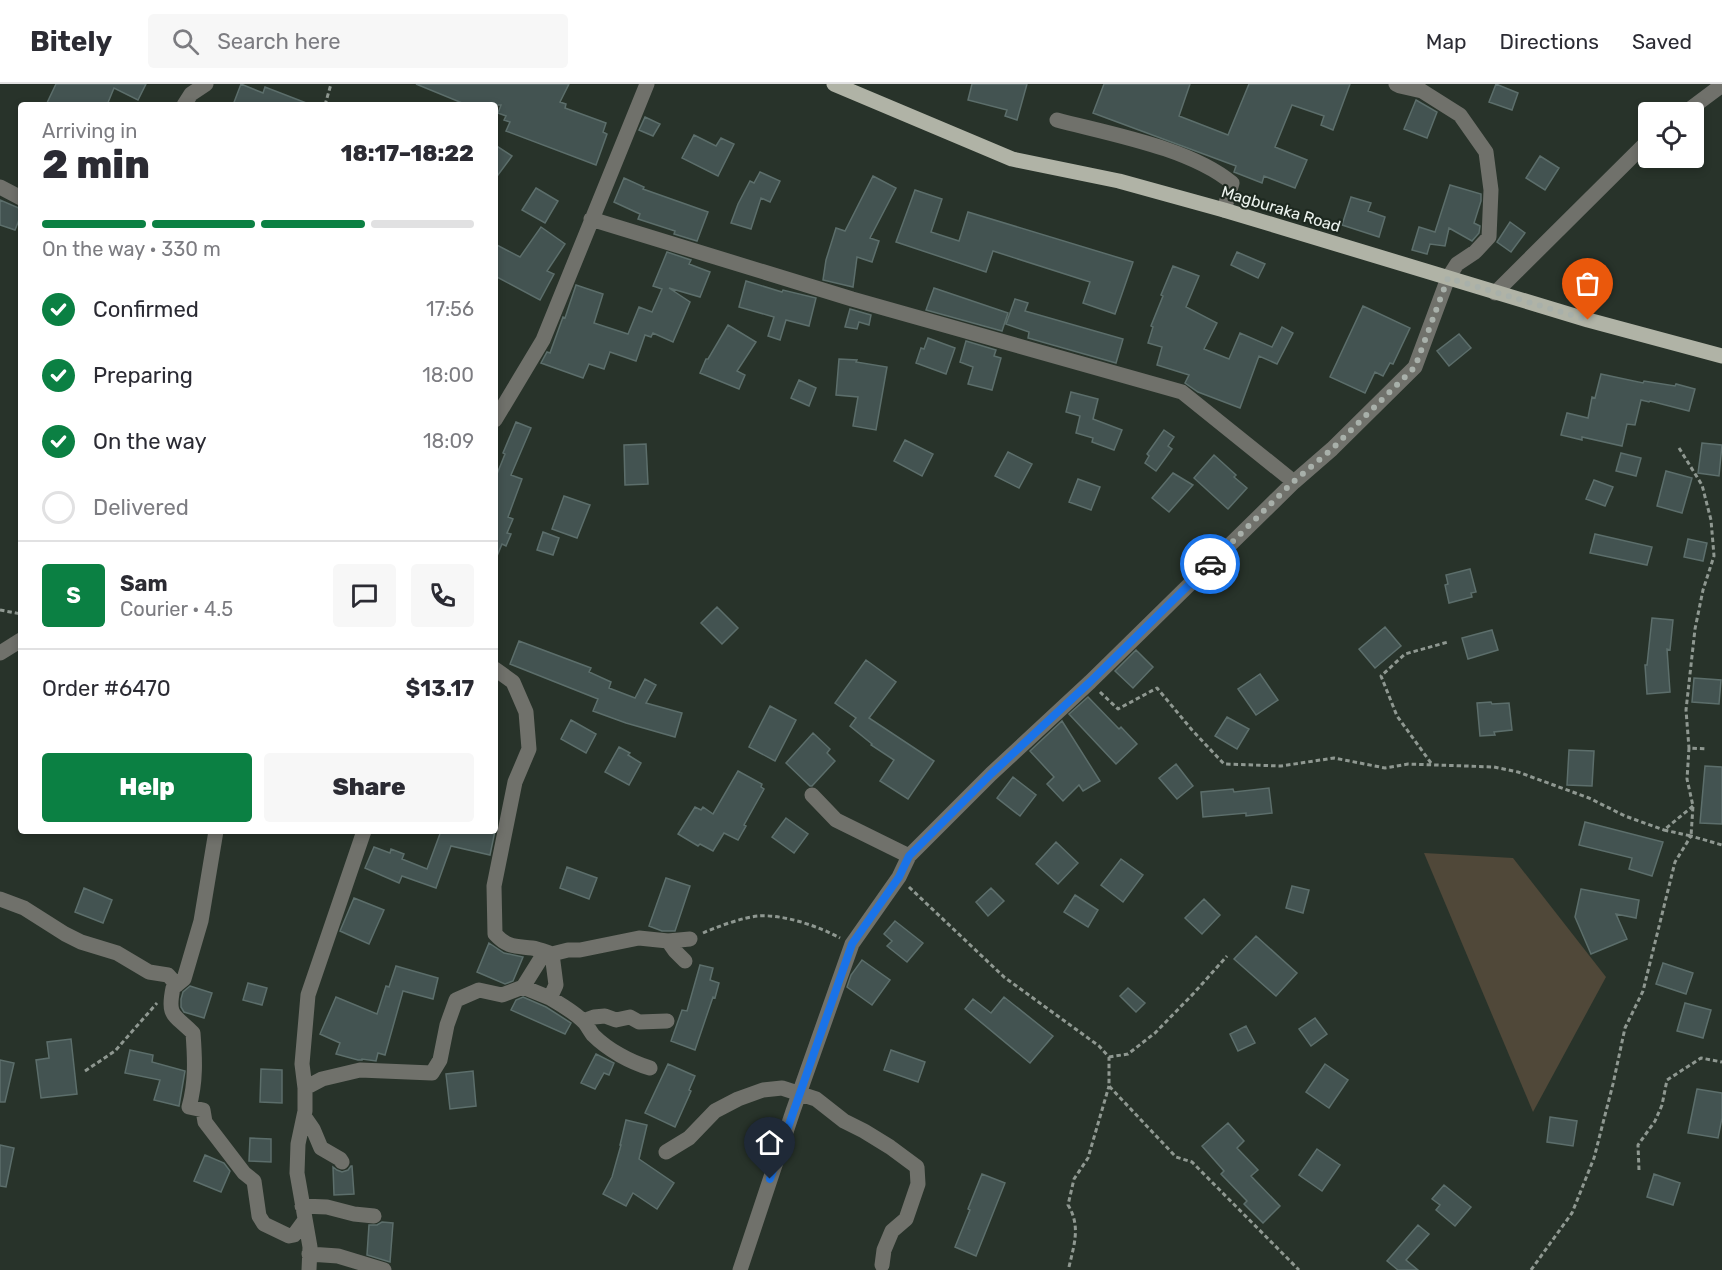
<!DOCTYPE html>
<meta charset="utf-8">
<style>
body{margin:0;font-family:Rubik,sans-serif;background:#f7f7f7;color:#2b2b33;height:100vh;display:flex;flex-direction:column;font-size:22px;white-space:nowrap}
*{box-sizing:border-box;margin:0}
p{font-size:20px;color:#7c7c81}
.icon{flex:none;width:33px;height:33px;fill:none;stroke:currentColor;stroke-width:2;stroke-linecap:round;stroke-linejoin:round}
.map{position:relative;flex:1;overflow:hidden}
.side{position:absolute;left:18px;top:18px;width:480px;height:732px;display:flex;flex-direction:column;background:#fff;border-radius:6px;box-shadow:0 3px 9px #0003}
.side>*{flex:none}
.buttons{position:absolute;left:1638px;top:18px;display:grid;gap:12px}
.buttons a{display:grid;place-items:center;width:66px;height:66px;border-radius:6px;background:#fff;box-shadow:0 3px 9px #0003;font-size:30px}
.pin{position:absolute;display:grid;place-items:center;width:51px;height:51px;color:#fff;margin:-62px -26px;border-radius:50% 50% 50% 0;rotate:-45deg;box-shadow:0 0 6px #0007}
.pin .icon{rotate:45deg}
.courier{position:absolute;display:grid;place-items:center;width:60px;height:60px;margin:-30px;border:4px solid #1a73e8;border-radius:50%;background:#fff;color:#222;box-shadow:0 2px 8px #0007}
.overview em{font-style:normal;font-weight:800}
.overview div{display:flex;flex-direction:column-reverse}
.overview{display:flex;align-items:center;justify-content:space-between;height:102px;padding:0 24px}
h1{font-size:39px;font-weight:800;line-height:45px}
.bar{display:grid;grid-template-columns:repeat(4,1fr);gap:9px 6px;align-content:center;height:72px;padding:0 24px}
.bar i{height:8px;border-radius:4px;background:#e1e1e2}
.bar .on{background:#0b8043}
.bar p{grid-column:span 4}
.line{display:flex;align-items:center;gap:15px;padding:0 24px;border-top:2px solid #e1e1e2}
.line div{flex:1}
.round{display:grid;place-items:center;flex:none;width:63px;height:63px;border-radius:6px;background:#f7f7f7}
ol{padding:0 24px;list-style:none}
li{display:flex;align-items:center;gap:18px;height:66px}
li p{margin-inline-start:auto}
li .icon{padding:6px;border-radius:50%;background:#0b8043;color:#fff;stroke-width:4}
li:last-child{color:#7c7c81}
li i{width:33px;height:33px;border:3px solid #e1e1e2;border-radius:50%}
.action{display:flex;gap:12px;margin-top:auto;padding:12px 24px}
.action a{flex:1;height:69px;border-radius:6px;background:#0b8043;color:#fff;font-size:24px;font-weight:800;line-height:69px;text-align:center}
.action a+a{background:#f7f7f7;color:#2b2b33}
header{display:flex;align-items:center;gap:36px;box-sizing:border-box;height:84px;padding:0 30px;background:#fff;border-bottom:2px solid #e1e1e2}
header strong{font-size:28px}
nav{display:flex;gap:33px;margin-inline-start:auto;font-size:21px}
.search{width:420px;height:54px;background:#f7f7f7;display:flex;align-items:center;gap:15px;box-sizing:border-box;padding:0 21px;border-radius:6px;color:#7c7c81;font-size:22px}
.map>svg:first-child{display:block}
.green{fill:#504839}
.building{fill:#435351;stroke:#5c6e6b;stroke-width:1.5}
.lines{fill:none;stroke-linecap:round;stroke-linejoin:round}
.path{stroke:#8f9891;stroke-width:3;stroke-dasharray:4.5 3;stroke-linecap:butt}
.minor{stroke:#70716b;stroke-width:15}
.major{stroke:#b0b3a6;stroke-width:15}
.done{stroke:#a8b0aa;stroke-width:6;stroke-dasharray:0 10.8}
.route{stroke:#1a73e8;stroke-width:8}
.labels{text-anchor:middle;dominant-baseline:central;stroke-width:4.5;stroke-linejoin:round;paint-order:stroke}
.street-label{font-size:16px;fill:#edf4ef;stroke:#1e2920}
</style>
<header>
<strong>Bitely</strong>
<div class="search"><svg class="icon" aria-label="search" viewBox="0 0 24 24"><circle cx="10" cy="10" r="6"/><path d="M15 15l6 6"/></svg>Search here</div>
<nav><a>Map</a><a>Directions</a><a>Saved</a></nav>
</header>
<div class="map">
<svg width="1722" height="1186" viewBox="0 0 1722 1186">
<rect width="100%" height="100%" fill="#28332a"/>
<path class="green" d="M1424 769 1513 774 1606 893 1533 1028Z"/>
<path class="building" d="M56 0H146L138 16 114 4 107 21H46Z
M241 0 263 9 265 3 309 20V21H233Z
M416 0H569L560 18 566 20 565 24 606 39 603 48 607 50 596 81 506 47 510 38 504 36 506 32 498 29 501 21H467Z
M972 0H1027L1017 36 1005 32 1007 26 968 16Z
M1104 0H1190L1179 32 1228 51 1249 0H1350L1333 46 1321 41 1324 32 1292 21 1275 63 1307 76 1295 104 1264 92 1262 99 1234 88 1236 82 1093 29Z
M1496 0 1518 9 1512 26 1489 18Z
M1416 16 1437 28 1427 54 1404 45Z
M645 33 660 40 653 52 639 46Z
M694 51 716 62 721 54 734 60 718 92 682 74Z
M495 61 512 72 495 95Z
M1540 72 1559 84 1545 106 1526 94Z
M760 88 780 97 770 118 761 114 751 145 731 139 738 120 750 97 754 99Z
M873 92 896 104 870 154 879 157 872 178 857 173 853 203 823 196 826 176 836 144 845 147Z
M624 94 644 103 643 105 708 128 697 157 674 150 675 147 638 135 640 130 614 118Z
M1450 101 1481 110V117L1474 139 1480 142 1479 149 1472 157 1449 144 1445 162 1430 160 1427 170 1412 166 1419 143 1435 148Z
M536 104 558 117 545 139 522 126Z
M915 106 942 115 931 148 959 157 968 128 1133 178 1115 230 1083 219 1090 198 993 167 986 188 896 158Z
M1351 113 1371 119 1368 127 1385 133 1379 153 1342 141Z
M0 116 21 125V131L15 146 0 141Z
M1510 138 1525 149 1511 168 1497 158Z
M541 143 565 160 547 187 554 190 540 216 495 192V160L520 173Z
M667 168 691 176 689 180 710 188 700 213 669 204 690 218 673 258 653 249 651 253 645 251 636 277 610 268 604 285 589 280 583 294 541 279 547 268 550 269 563 233 565 234 576 201 603 210 594 239 628 250 639 223 652 228 662 205 653 202Z
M1237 168 1265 180 1258 194 1231 181Z
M1173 182 1199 192 1186 223 1217 239 1204 265 1229 275 1240 249 1272 263 1282 243 1293 249 1277 280 1259 272 1240 324 1198 308 1185 299 1189 291 1157 281 1162 263 1148 259 1153 243 1151 242 1163 212 1161 211Z
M746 197 782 208 783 206 816 214 809 242 786 236 780 256 768 252 774 233 739 223Z
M934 204 1008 229 1002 247 926 226Z
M1015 215 1028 219 1025 227 1123 255 1116 279 1028 254 1029 248 1006 240Z
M1363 222 1410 244 1393 280 1390 279 1383 292 1375 288 1365 309 1330 293Z
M850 225 871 231 869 241 859 238 857 245 845 243Z
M728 241 756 258 737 287 745 291 739 305 700 289 706 275H708Z
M1459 250 1471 264 1449 282 1437 267Z
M928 254 955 264 946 290 916 279 921 264 924 265Z
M966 257 996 266 994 272 1001 274 992 306 968 300 973 283 960 278Z
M839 275 857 276 856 278 887 283 876 346 853 342 858 313 836 311Z
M1601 290 1643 299 1644 297 1675 302 1676 300 1695 305 1689 327 1650 317 1649 318 1641 316 1635 341 1627 340 1622 362 1582 353V356L1561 351 1567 329 1588 334 1592 313 1595 314Z
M799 296 816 304 809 322 791 314Z
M1071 308 1098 315 1093 335 1122 346 1114 366 1092 358 1093 354 1076 349 1080 332 1066 328Z
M516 338 531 344 511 391 522 395 508 433 513 435 507 449 511 450 506 462 502 460 495 477V395L505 370 503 369Z
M1164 346 1174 353 1168 362 1172 365 1156 387 1145 379 1149 372 1147 370Z
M905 356 933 370 922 392 894 377Z
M1702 359 1722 361 1719 392 1698 389Z
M646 360 648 400 625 401 624 361Z
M1008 368 1032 380 1019 404 995 392Z
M1621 369 1641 374 1636 392 1616 387Z
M1214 371 1236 391 1234 393 1247 404 1228 425 1194 394Z
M1666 387 1692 394 1682 429 1657 422Z
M1173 389 1193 401 1169 428 1152 414Z
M1078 395 1100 403 1091 426 1069 418Z
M1594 396 1613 403 1605 422 1586 415Z
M564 412 590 421 577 454 552 445Z
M543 448 559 454 553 471 537 466Z
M1595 450 1652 463 1647 481 1590 469Z
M1688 455 1707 459 1703 477 1684 473Z
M1470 485 1476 508 1471 509 1472 513 1449 519 1445 501 1448 500 1446 491Z
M717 523 738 544 722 560 701 539Z
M1652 534 1673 536 1670 566 1667 565 1670 608 1647 610 1645 581H1647Z
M1385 543 1401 562 1375 584 1359 565Z
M1492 546 1498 566 1468 575 1462 554Z
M519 557 591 584 589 588 611 598 609 604 635 614 645 595 656 601 646 619 682 629 675 653 626 639 593 627 598 615 510 580Z
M1136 566 1153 583 1133 604 1115 587Z
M866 576 896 598 869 634 934 677 908 715 880 697 894 676 871 661 872 660 850 642 856 634 835 619Z
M1260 590 1278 616 1256 631 1238 605Z
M1694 594 1721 596 1719 620 1692 618Z
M1088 613 1119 645 1121 643 1137 660 1116 680 1069 630Z
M1491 618 1492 620 1509 619 1512 646 1494 648 1495 651 1480 652 1477 619Z
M770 622 796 636 775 677 749 663Z
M1227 633 1249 645 1237 665 1215 652Z
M571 636 596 650 586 669 561 655Z
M1062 637 1100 697 1083 707 1079 701 1063 717 1047 700 1054 693 1030 667Z
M813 649 830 665 827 669 835 677 812 702H810L786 679Z
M619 663 630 669 628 671 641 679 629 701 605 688Z
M1569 666 1594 667 1592 702 1567 701Z
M1176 680 1193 702 1177 715 1159 694Z
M1705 682 1722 683V740L1700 739Z
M738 687 762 700 761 703 764 705 744 741 746 742 738 756 724 749 713 767 700 760 698 762 678 750 695 723 701 726 703 723 713 730Z
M1013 693 1036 711 1020 732 997 714Z
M1269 704 1272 729 1246 732V729L1203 733 1201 708 1233 705 1234 708Z
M786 734 808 750 794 769 772 753Z
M1585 738 1663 758 1652 792 1629 785 1632 774 1579 761Z
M441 747H495L490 771 451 762 436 804 402 792 399 799 365 784 374 763 390 769 391 765 404 770 402 775 427 785Z
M1056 758 1078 779 1058 800 1036 780Z
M1121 775 1143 791 1123 818 1101 801Z
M567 783 597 794 589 815 560 804Z
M666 794 690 802 675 847H662L649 842Z
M1292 802 1309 806 1303 829 1286 824Z
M84 804 112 816 103 839 75 828Z
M991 804 1004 817 988 832 976 818Z
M1581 805 1639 816 1636 834 1616 830 1627 855 1591 870 1575 833Z
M1075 811 1098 826 1088 843 1064 828Z
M354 814 384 826 369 860 340 847Z
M1204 815 1220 831 1202 850 1185 834Z
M895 837 923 859 907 878 887 862 892 857 884 850Z
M1256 852 1297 889 1276 912 1234 875Z
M489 859 504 869 523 873 513 897 505 900 477 888Z
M862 876 890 896 872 921 847 903 851 891Z
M1663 879 1693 889 1686 910 1656 900Z
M700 881 713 884 710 896 719 899 715 914 713 913 695 966 671 957 682 926 687 927Z
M396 882 438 894 433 915 403 907 385 971 378 969 376 977 362 975V976H358L336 970 340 959 320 950 336 913 377 930 386 902 389 903Z
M248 899 267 904 262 921 243 916Z
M190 902 212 909 204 934 184 928 181 923V915L183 908Z
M1128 904 1145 919 1136 928 1120 912Z
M523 913 546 923 571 939 565 950 511 926 516 916Z
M1004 913 1053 952 1030 979 965 925 973 915 991 929Z
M1685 919 1711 926 1703 954 1677 947Z
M1315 934 1327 950 1311 962 1299 945Z
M1246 942 1255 959 1238 967 1230 950Z
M71 955 77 1010 41 1014 36 976 49 974 47 958Z
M130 966 153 971 152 978 185 987 179 1022 154 1016 160 996 125 989Z
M891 966 925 978 918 998 884 986Z
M596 970 614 979 609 991 604 989 595 1005 581 999Z
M0 976 14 979 5 1018H0Z
M668 980 695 992 689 1006 691 1007 675 1043 645 1029Z
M1325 980 1348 996 1329 1024 1306 1008Z
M261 985 282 986V1019L260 1018Z
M473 987 476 1022 450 1025 446 990Z
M1697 1005 1722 1009V1034L1718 1054 1688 1049Z
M1550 1033 1577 1037 1573 1062 1547 1058Z
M626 1036 647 1041 639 1075 674 1099 657 1125 633 1109 626 1122 603 1110 612 1093 621 1061H620Z
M1228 1039 1244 1057 1237 1064 1258 1086 1251 1092 1280 1122 1263 1139 1244 1120 1247 1117 1221 1090 1224 1087 1202 1062Z
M250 1054 271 1055V1078L249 1077Z
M0 1061 14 1064 6 1103 0 1102Z
M1317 1065 1340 1081 1322 1107 1299 1091Z
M205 1071 224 1079 230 1087 221 1108 194 1097Z
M351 1082H352L354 1110 334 1111 333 1083 337 1086 342 1088 348 1086Z
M982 1090 1005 1099 976 1172 955 1163 970 1126 968 1125Z
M1654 1090 1680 1099 1673 1121 1647 1113Z
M1444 1101 1471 1123 1455 1142 1436 1126 1440 1121 1432 1115Z
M382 1138 393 1139 390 1178 367 1171 369 1141H377Z
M1418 1141 1429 1150 1406 1176 1418 1186H1398L1387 1177Z"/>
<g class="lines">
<path class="path" d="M325 21 331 0
M1679 364 1702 401 1711 436 1714 472 1703 506 1695 545 1686 626 1689 664
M0 526 21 530
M1100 608 1118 625 1157 604 1192 646 1224 680 1281 682 1334 674 1385 684 1408 680 1494 683 1518 688 1589 714 1625 732 1664 746
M1431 679 1397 632 1381 592 1405 570 1448 558
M1693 722 1664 746 1691 752 1693 722 1687 695 1689 664 1707 665
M909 803 1004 893 1099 962 1109 973V1002L1176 1073 1192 1078 1299 1186
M703 849C716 843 744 833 758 832 783 830 818 842 840 854
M1109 973 1128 970 1155 949 1194 909 1227 872
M85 987 115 967 157 919
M1639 1086 1638 1061 1655 1037 1662 1021 1667 996 1701 974 1722 978
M1069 1183C1074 1161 1081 1142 1068 1121L1074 1095 1088 1074 1109 1002
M1531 1186 1572 1129 1594 1074 1613 1000 1625 944 1643 907 1675 778 1691 752 1722 761"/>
<path class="minor" d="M184 21 191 10 206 0
M1686 28 1722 1
M1057 36C1110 50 1190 64 1232 99L1224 126
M0 103 21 114
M591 135 852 215 1182 308 1294 398
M1495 209 1648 57
M495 336 543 256 647 0
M0 569 21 556
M495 585 513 598 526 628 529 665 515 698 494 802 495 850C508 864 515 862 532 864 539 865 546 868 552 870
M812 711 836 736 909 772
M216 747 201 837 184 895 173 904C167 933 174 930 193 949 195 975 196 998 189 1023L203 1026 205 1038 244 1089 254 1097 259 1132 264 1140 289 1152 294 1151 305 1136
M0 815 24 824 65 850 81 858 117 869 149 888 168 891 177 901
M668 857 675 867 685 877
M523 903 543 871 552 870
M583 937 594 933 605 932 616 936 630 933 639 938 667 937
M650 984C630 978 608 966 593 951 590 947 588 943 585 939 576 929 562 921 550 914L556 901 552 870 568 866H580L639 854 668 857 690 855
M305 1004 322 995 360 986 432 989 440 976 447 941 456 916 479 906 502 911 523 903 550 914
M304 1032 313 1045 321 1064 340 1075 342 1078
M666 1068 689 1054 715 1027 738 1015 763 1006 782 1004 816 1015 844 1037 864 1047 890 1063 917 1083 918 1100 906 1135 892 1147 884 1166 882 1181
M302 1122 327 1123 354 1130 374 1132
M309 1170 338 1172 384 1186
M309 1186 310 1163 297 1089 298 1060 305 1027V1004L302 980 308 911 364 747
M740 1186 793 1027 852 860 899 793 909 772 991 690 1090 598 1294 398 1332 365 1415 283 1448 194 1457 180 1475 168 1489 153 1491 106 1486 68 1460 31 1422 7 1400 2 1396 0"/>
<path class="major" d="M834 0 1012 75 1119 97 1224 126 1588 236 1722 272"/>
</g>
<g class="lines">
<path class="done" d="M1210 480 1293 398 1332 365 1415 283 1448 194 1588 236"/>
<path class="route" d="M770 1095 852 860 899 793 909 772 991 690 1090 598 1210 480"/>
</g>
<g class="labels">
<g class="street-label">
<text transform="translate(1281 125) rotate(17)">Magburaka Road</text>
</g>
</g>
</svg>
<div class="buttons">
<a><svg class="icon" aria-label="locate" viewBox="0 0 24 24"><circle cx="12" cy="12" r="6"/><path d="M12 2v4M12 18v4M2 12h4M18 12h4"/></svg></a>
</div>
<div class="pin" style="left:1588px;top:236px;background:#ea580c"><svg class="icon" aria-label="bag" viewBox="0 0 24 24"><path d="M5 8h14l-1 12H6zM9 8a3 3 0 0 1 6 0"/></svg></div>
<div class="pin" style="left:770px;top:1095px;background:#1f2937"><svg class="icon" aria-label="home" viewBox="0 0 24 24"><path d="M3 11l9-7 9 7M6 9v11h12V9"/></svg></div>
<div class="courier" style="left:1210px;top:480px"><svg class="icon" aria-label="car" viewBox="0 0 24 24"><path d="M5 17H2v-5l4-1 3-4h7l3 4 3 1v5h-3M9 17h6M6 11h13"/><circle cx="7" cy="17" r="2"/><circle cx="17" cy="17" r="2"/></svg></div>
<section class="side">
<div class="overview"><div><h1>2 min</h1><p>Arriving in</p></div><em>18:17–18:22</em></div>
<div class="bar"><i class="on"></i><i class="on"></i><i class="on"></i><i></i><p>On the way · 330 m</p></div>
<ol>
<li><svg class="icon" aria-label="check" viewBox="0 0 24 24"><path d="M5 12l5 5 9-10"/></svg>Confirmed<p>17:56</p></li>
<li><svg class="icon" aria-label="check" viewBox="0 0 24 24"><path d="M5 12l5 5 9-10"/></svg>Preparing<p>18:00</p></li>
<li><svg class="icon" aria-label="check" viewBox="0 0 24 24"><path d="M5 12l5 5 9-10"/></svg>On the way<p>18:09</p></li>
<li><i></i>Delivered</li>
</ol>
<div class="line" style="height:108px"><b class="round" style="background:#0b8043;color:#fff">S</b><div><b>Sam</b><p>Courier · 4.5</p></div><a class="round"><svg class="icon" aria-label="chat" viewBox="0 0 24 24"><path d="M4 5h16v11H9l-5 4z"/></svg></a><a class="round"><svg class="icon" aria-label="phone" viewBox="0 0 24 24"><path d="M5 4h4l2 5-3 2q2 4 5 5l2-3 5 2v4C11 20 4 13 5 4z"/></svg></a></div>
<div class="line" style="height:78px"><div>Order #6470</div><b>$13.17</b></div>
<div class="action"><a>Help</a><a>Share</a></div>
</section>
</div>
